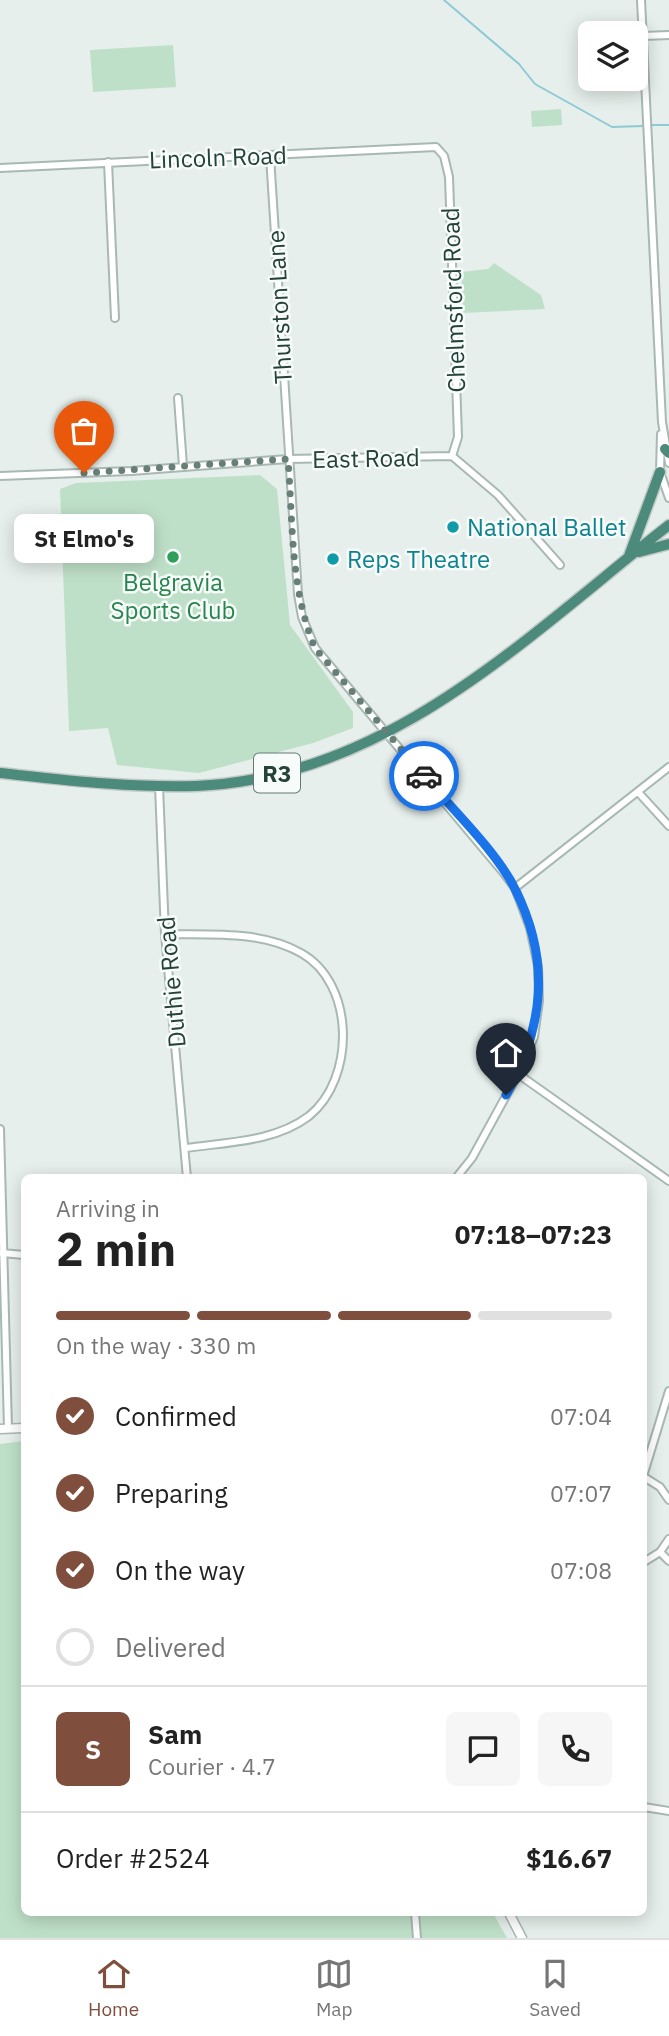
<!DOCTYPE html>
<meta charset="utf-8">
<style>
body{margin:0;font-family:"IBM Plex Sans",sans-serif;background:#f6f6f6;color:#222;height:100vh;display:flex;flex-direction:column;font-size:26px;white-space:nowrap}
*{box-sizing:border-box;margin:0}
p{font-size:23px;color:#767676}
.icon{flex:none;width:38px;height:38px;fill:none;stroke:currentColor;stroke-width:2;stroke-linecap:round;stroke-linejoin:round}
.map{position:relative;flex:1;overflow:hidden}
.details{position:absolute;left:21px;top:1174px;width:626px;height:742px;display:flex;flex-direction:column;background:#fff;border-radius:10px;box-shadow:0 4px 18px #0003}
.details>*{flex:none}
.tools{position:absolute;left:578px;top:21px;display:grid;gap:14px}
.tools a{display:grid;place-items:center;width:70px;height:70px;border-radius:10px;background:#fff;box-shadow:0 4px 18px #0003;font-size:35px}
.pin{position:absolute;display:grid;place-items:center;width:60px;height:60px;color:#fff;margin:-72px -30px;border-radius:50% 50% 50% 0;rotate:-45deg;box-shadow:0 0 7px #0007}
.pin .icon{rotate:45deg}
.courier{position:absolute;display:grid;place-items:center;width:70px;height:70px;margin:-35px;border:5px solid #1a73e8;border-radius:50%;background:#fff;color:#222;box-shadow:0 2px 9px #0007}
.bubble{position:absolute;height:49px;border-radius:10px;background:#fff;box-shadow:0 4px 18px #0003;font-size:23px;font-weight:800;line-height:49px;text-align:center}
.overview em{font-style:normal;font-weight:800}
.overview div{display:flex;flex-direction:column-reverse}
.overview{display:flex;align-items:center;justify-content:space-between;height:119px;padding:0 35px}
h1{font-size:46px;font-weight:800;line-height:52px}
.bar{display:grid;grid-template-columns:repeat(4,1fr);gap:10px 7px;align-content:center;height:84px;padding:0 35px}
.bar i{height:9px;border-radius:5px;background:#e0e0e0}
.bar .on{background:#804e3d}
.bar p{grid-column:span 4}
.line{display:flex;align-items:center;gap:18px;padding:0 35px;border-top:2px solid #e0e0e0}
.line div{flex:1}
.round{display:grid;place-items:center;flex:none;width:74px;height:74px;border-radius:10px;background:#f6f6f6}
ol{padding:0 35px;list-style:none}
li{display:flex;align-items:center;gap:21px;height:77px}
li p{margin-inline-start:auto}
li .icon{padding:7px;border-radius:50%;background:#804e3d;color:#fff;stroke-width:4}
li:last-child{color:#767676}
li i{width:38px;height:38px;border:4px solid #e0e0e0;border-radius:50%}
.dock{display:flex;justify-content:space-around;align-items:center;height:98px;border-top:2px solid #e0e0e0;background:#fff;font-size:19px;color:#767676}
.dock a{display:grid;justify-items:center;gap:4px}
.dock .on{color:#804e3d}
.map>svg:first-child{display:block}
.green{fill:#bfe0c8}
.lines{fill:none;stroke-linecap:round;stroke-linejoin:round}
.stream{stroke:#8ec9d4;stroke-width:2}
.minor-casing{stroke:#a8b8b2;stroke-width:10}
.tertiary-casing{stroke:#a8b8b2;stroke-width:11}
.trunk-casing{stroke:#c2cac8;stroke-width:13}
.minor{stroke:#fff;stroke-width:6}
.tertiary{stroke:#fff;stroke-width:8}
.trunk{stroke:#4c8a7c;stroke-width:10}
.done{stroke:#687f78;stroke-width:7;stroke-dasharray:0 12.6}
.route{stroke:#1a73e8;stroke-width:9}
.culture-dot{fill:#0f9aa8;stroke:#f7fbf9;stroke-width:2.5}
.leisure-dot{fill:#2e9e5b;stroke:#f7fbf9;stroke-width:2.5}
.labels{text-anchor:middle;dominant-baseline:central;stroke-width:5;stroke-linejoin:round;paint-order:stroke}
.shield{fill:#f7fbf9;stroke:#637a73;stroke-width:2}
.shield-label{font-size:23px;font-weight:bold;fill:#24423a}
.street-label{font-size:24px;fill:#24423a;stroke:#f7fbf9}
.culture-label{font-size:24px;fill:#0d838f;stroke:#f7fbf9;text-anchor:start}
.leisure-label{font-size:24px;fill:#27864d;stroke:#f7fbf9}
</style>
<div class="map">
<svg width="669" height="1938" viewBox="0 0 669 1938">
<rect width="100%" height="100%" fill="#e6efeb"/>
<path class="green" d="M173 45 176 87 93 92 90 50Z
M561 109 562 125 532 127 531 111Z
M494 263 541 295 545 309 463 313 461 272 488 269Z
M260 475 277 489 290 625 353 712V728L313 743 199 773 117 765 108 728 69 731 60 489 76 483Z
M24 1441V1913H493L507 1938H0V1444Z"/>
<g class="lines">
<path class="stream" d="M444 0 519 64 535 84 612 127 643 126
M649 125H669"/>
<defs>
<path id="minor" d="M641 0 662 422 669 463
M643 36 669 35
M270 156 298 594 302 617 315 648 503 872 515 888 530 928 538 966 539 1001 534 1037 518 1074 472 1158 456 1178
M108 162 115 318
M0 168 436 147 444 156 449 177 458 437 452 456
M178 398 183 466
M661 434 660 472 669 498
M0 476 131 471 288 459 452 456 498 495 560 565
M159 786 165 934 187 1178
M638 792 669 826
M515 888 669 767
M165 934C209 935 261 930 301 953 355 983 356 1078 309 1116 275 1142 227 1142 186 1148
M518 1074 669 1181
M0 1129 8 1428
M2 1253 24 1255
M644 1473 669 1391
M644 1477 660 1487 669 1500
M660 1552 669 1561
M644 1562 660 1552 669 1539
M644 1807 669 1811
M415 1913 417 1938"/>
<path id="tertiary" d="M0 1429 24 1428
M509 1913 522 1938"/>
<path id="trunk" d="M665 449 669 453
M639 552 669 544
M629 556 660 472
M0 773C65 780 130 788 196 786 388 778 527 636 669 525"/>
</defs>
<use href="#minor" class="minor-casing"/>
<use href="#tertiary" class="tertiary-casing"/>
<use href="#trunk" class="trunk-casing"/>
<use href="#minor" class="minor"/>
<use href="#tertiary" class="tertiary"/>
<use href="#trunk" class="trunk"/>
</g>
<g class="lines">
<path class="done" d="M84 473 288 459C293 522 290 589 315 648L424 776"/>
<path class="route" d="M424 776C451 808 497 852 515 889 551 961 544 1027 506 1095"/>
</g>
<g class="culture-dot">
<circle cx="453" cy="527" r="7"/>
<circle cx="333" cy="559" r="7"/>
</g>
<circle class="leisure-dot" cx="173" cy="557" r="7"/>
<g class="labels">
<rect class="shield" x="254" y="753.5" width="46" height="39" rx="5"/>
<g class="shield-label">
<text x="277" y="773">R3</text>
</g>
<g class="street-label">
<text transform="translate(218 157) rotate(-2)">Lincoln Road</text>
<text transform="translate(453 300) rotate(-92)">Chelmsford Road</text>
<text transform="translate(279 307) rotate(-93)">Thurston Lane</text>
<text transform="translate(366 458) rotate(-1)">East Road</text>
<text transform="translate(171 982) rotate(-95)">Duthie Road</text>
</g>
<g class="culture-label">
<text x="467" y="527">National Ballet</text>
<text x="347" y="559">Reps Theatre</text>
</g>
<g class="leisure-label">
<text x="173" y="582">Belgravia<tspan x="173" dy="28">Sports Club</tspan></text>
</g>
</g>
</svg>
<div class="tools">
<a><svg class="icon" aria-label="layers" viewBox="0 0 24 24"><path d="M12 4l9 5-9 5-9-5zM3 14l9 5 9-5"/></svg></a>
</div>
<div class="pin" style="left:84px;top:473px;background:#ea580c"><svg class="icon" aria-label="bag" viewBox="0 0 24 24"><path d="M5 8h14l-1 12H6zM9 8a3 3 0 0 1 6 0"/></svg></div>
<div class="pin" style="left:506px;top:1095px;background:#1f2937"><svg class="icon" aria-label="home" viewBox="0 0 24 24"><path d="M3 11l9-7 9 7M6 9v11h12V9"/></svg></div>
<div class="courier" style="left:424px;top:776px"><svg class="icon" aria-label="car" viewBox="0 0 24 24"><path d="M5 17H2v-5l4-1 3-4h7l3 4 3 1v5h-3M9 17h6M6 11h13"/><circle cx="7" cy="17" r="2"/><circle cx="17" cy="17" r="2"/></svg></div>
<div class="bubble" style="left:14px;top:514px;width:140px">St Elmo's</div>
<section class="details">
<div class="overview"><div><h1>2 min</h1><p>Arriving in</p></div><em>07:18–07:23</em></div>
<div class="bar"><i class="on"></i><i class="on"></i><i class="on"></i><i></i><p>On the way · 330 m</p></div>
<ol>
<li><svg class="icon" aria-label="check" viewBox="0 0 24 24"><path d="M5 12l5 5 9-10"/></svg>Confirmed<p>07:04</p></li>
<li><svg class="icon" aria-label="check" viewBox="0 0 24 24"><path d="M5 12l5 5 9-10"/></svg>Preparing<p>07:07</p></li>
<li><svg class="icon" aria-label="check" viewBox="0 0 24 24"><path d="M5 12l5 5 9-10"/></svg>On the way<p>07:08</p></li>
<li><i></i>Delivered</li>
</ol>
<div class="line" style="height:126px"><b class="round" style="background:#804e3d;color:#fff">S</b><div><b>Sam</b><p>Courier · 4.7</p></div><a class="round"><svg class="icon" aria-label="chat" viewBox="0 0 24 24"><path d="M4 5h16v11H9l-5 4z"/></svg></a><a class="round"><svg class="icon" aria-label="phone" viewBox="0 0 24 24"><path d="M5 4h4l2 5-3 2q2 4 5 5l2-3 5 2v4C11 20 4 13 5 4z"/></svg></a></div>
<div class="line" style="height:91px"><div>Order #2524</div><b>$16.67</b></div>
</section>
</div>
<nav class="dock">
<a class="on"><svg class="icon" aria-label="home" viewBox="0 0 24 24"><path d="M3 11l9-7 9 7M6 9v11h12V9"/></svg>Home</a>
<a><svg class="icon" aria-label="map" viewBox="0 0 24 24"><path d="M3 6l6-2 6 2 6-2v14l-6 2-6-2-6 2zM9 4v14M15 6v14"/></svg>Map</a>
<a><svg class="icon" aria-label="saved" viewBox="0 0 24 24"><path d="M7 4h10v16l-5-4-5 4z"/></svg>Saved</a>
</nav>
